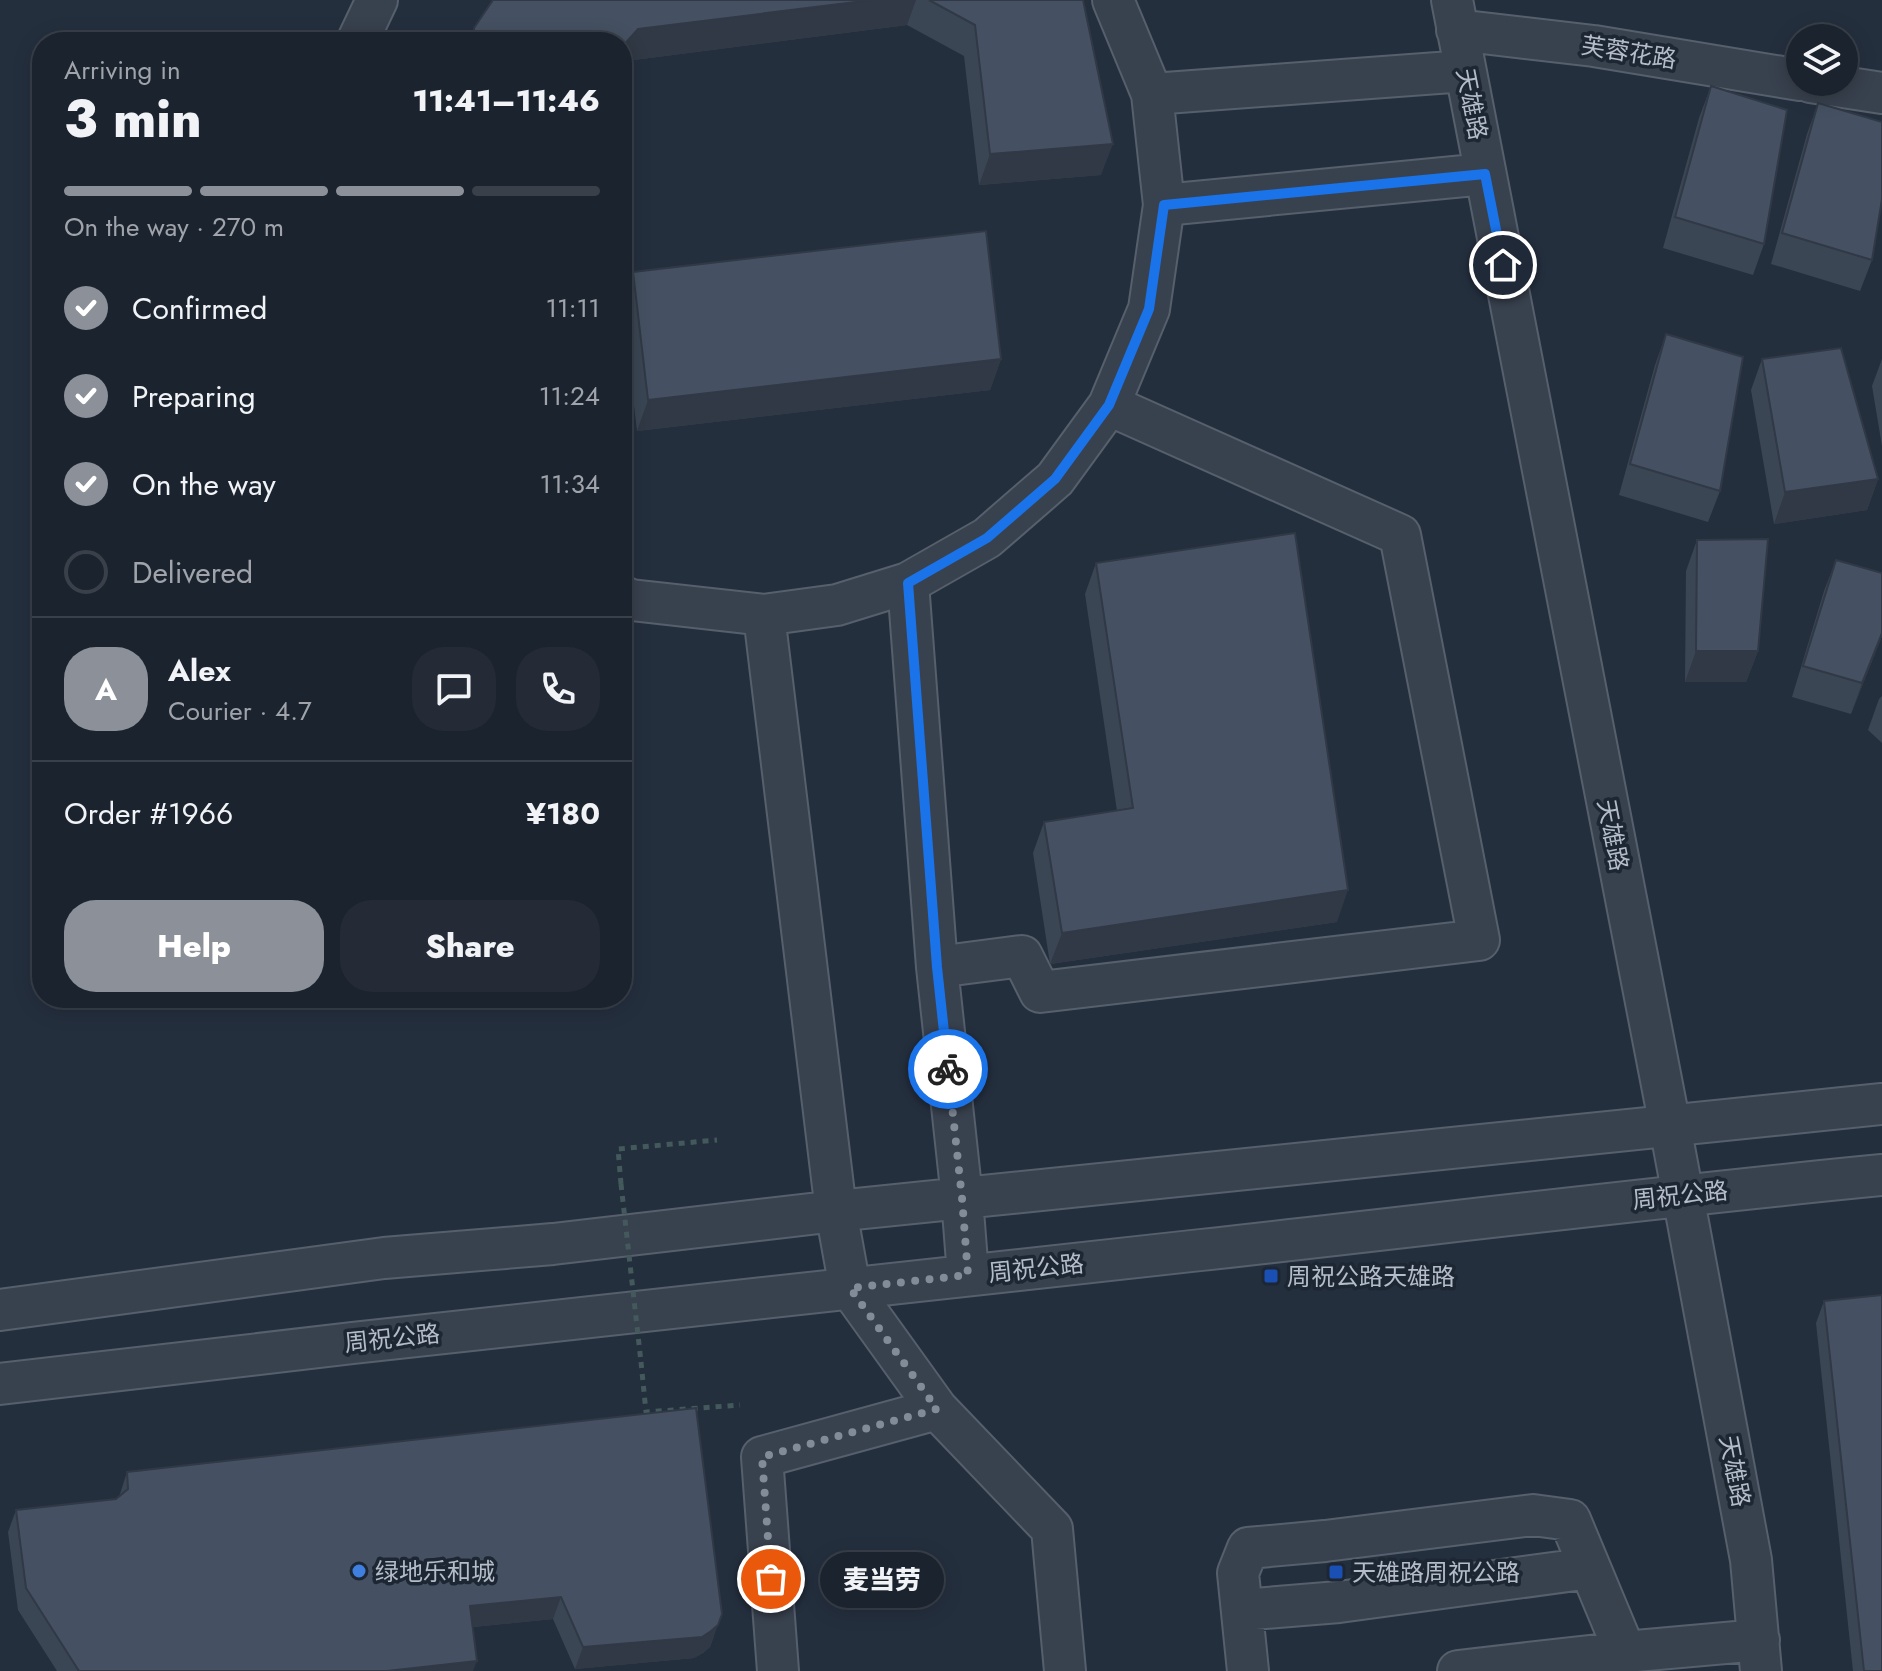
<!DOCTYPE html>
<meta charset="utf-8">
<style>
body{margin:0;font-family:Jost,"Noto Sans SC",sans-serif;background:#242b36;color:#f1f3f6;height:100vh;display:flex;flex-direction:column;font-size:30px;white-space:nowrap}
*{box-sizing:border-box;margin:0}
p{font-size:26px;color:#a0a4aa}
.icon{flex:none;width:44px;height:44px;fill:none;stroke:currentColor;stroke-width:2;stroke-linecap:round;stroke-linejoin:round}
.map{position:relative;flex:1;overflow:hidden}
.details{position:absolute;left:32px;top:32px;width:600px;height:976px;display:flex;flex-direction:column;background:#1b232e;border-radius:32px;box-shadow:0 4px 20px #0003,0 0 0 2px #39404a}
.details>*{flex:none}
.tools{position:absolute;left:1786px;top:24px;display:grid;gap:16px}
.tools a{display:grid;place-items:center;width:72px;height:72px;border-radius:50%;background:#1b232e;box-shadow:0 4px 20px #0003,0 0 0 2px #39404a;font-size:40px}
.pin{position:absolute;display:grid;place-items:center;width:68px;height:68px;color:#fff;margin:-34px;border:4px solid #fff;border-radius:50%;box-shadow:0 2px 8px #0007}
.courier{position:absolute;display:grid;place-items:center;width:80px;height:80px;margin:-40px;border:6px solid #1a73e8;border-radius:50%;background:#fff;color:#222;box-shadow:0 2px 10px #0007}
.bubble{position:absolute;height:56px;border-radius:28px;background:#1b232e;box-shadow:0 4px 20px #0003,0 0 0 2px #39404a;font-size:26px;font-weight:800;line-height:56px;text-align:center}
.summary em{font-style:normal;font-weight:800}
.summary div{display:flex;flex-direction:column-reverse}
.summary{display:flex;align-items:center;justify-content:space-between;height:136px;padding:0 32px}
h1{font-size:52px;font-weight:800;line-height:60px}
.bar{display:grid;grid-template-columns:repeat(4,1fr);gap:12px 8px;align-content:center;height:96px;padding:0 32px}
.bar i{height:10px;border-radius:6px;background:#39404a}
.bar .current{background:#8c9099}
.bar p{grid-column:span 4}
.line{display:flex;align-items:center;gap:20px;padding:0 32px;border-top:2px solid #39404a}
.line div{flex:1}
.round{display:grid;place-items:center;flex:none;width:84px;height:84px;border-radius:32px;background:#242b36}
ol{padding:0 32px;list-style:none}
li{display:flex;align-items:center;gap:24px;height:88px}
li p{margin-inline-start:auto}
li .icon{padding:8px;border-radius:50%;background:#8c9099;color:#fff;stroke-width:4}
li:last-child{color:#a0a4aa}
li i{width:44px;height:44px;border:4px solid #39404a;border-radius:50%}
.cta{display:flex;gap:16px;margin-top:auto;padding:16px 32px}
.cta a{flex:1;height:92px;border-radius:32px;background:#8c9099;color:#fff;font-size:32px;font-weight:800;line-height:92px;text-align:center}
.cta a+a{background:#242b36;color:#f1f3f6}
.map>svg:first-child{display:block}
.lines{fill:none;stroke-linecap:round;stroke-linejoin:round}
.minor-casing{stroke:#565f6c;stroke-width:44}
.path{stroke:#44595c;stroke-width:5;stroke-dasharray:6 6;stroke-linecap:butt}
.minor{stroke:#38414e;stroke-width:40}
.path-bridge{stroke:#44595c;stroke-width:5;stroke-dasharray:6 6;stroke-linecap:butt}
.wall{fill:#3b4654}
.shaded-wall{fill:#303945}
.building{fill:#455162;stroke:#303945;stroke-width:2}
.done{stroke:#828b98;stroke-width:8;stroke-dasharray:0 14.4}
.route{stroke:#1a73e8;stroke-width:10}
.transit-dot{fill:#1a4fb4;stroke:#1d2633;stroke-width:3}
.shop-dot{fill:#3f7fe0;stroke:#1d2633;stroke-width:3}
.labels{text-anchor:middle;dominant-baseline:central;stroke-width:7;stroke-linejoin:round;paint-order:stroke}
.street-label{font-size:24px;fill:#b4bcc9;stroke:#1d2633}
.poi-label{font-size:24px;fill:#b4bcc9;stroke:#1d2633;text-anchor:start}
</style>
<div class="map">
<svg width="1882" height="1671" viewBox="0 0 1882 1671">
<rect width="100%" height="100%" fill="#242f3e"/>
<g class="lines">
<defs>
<path id="minor" d="M1452 0 1670 1126 1751 1560 1761 1671
M1457 30 1594 46 1800 80
M357 42 377 0
M1810 82 1882 93
M1152 94 1465 71
M1164 205 1485 174
M908 583 937 967 962 1198 968 1275
M622 596 631 600 764 615 837 605 908 583 987 538 1055 479 1109 405 1149 309 1164 205 1152 94 1113 0
M764 615 836 1211 850 1288 937 1409 1052 1529 1065 1671
M937 967 1022 956 1040 992 1479 940 1400 535 1109 405
M0 1310 384 1258 553 1244 836 1211 1882 1104
M0 1384C400 1336 801 1294 1201 1250 1428 1225 1655 1197 1882 1175
M1242 1610 1339 1602 1590 1568
M778 1671 762 1457 937 1409
M1248 1671 1238 1573 1248 1548 1325 1541 1533 1515 1570 1520 1625 1652
M1458 1671 1625 1652 1759 1640"/>
</defs>
<use href="#minor" class="minor-casing"/>
<path class="path" d="M621 1184 618 1149 717 1140
M641 1362 646 1412 740 1405"/>
<use href="#minor" class="minor"/>
<path class="path-bridge" d="M621 1184 641 1362"/>
</g>
<path class="wall" d="M493 0H1083L1101 175 979 185 964 56 907 25 626 61 622 42H469L474 28Z
M1711 86 1764 244 1753 275 1663 248 1699 118Z
M1818 103 1872 260 1860 291 1771 264 1807 134Z
M633 272 1001 359 990 390 637 431 622 303Z
M1666 334 1720 491 1708 522 1619 495 1655 365Z
M1762 359 1878 479 1867 510 1774 524 1751 390Z
M1882 359V446L1872 386Z
M1697 540 1758 651 1746 682H1685L1686 571Z
M1836 560 1882 636 1851 714 1792 697 1824 591Z
M1096 563 1337 922 1050 964 1033 853 1044 822 1117 811 1085 594Z
M1882 696V743L1868 730 1879 699Z
M1824 1301 1882 1671H1853L1816 1323Z
M127 1472 714 1636 710 1647 703 1653 694 1658 575 1669 553 1619 473 1627V1671H57L18 1610 8 1532 16 1510 116 1499 119 1497Z"/>
<path class="shaded-wall" d="M872 0H916L907 25 626 61 622 65V47L638 29Z
M1113 144 1101 175 979 185 990 154Z
M1001 359 990 390 637 431 648 400Z
M1878 479 1867 510 1774 524 1785 492Z
M1882 633V636L1851 714 1862 683Z
M1696 651H1758L1746 682H1685Z
M1348 890 1337 922 1050 964 1062 933Z
M561 1597 553 1619 462 1628 470 1606Z
M722 1614 710 1647 703 1653 694 1658 575 1669 583 1647Z
M477 1661 473 1671H387Z"/>
<path class="building" d="M493 0H872L638 29 622 47V42H475L474 28Z
M929 0H1083L1113 144 990 154 975 25Z
M1711 86 1787 110 1764 244 1675 217Z
M1818 103 1882 122V199L1872 260 1782 233Z
M986 231 1001 359 648 400 633 272Z
M1666 334 1743 357 1720 491 1630 464Z
M1841 348 1878 479 1785 492 1762 359Z
M1295 533 1348 890 1062 933 1044 822 1133 808 1096 563Z
M1768 539 1758 651H1696L1697 540Z
M1836 560 1882 573V633L1862 683 1803 666Z
M1882 1295V1671H1864L1824 1301Z
M696 1408 722 1614 718 1625 711 1631 702 1637 583 1647 561 1597 470 1606 477 1661 387 1671H79L26 1588 16 1510 116 1499 128 1489 127 1472Z"/>
<g class="lines">
<path class="done" d="M771 1579 762 1457 937 1409 850 1288 968 1275 962 1198 948 1069"/>
<path class="route" d="M948 1069 937 967 908 583 987 538 1055 479 1109 405 1149 309 1164 205 1485 174 1503 265"/>
</g>
<g class="transit-dot">
<rect x="1263" y="1268" width="16" height="16" rx="4"/>
<rect x="1328" y="1564" width="16" height="16" rx="4"/>
</g>
<circle class="shop-dot" cx="359" cy="1571" r="8"/>
<g class="labels">
<g class="street-label">
<text transform="translate(1629 52) rotate(9)">芙蓉花路</text>
<text transform="translate(1472 104) rotate(79)">天雄路</text>
<text transform="translate(1613 835) rotate(79)">天雄路</text>
<text transform="translate(1680 1195) rotate(-6)">周祝公路</text>
<text transform="translate(1036 1268) rotate(-6)">周祝公路</text>
<text transform="translate(392 1338) rotate(-6)">周祝公路</text>
<text transform="translate(1735 1471) rotate(79)">天雄路</text>
</g>
<g class="poi-label">
<text x="1287" y="1276">周祝公路天雄路</text>
<text x="375" y="1571">绿地乐和城</text>
<text x="1352" y="1572">天雄路周祝公路</text>
</g>
</g>
</svg>
<div class="tools">
<a><svg class="icon" aria-label="layers" viewBox="0 0 24 24"><path d="M12 4l9 5-9 5-9-5zM3 14l9 5 9-5"/></svg></a>
</div>
<div class="pin" style="left:771px;top:1579px;background:#ea580c"><svg class="icon" aria-label="bag" viewBox="0 0 24 24"><path d="M5 8h14l-1 12H6zM9 8a3 3 0 0 1 6 0"/></svg></div>
<div class="pin" style="left:1503px;top:265px;background:#1f2937"><svg class="icon" aria-label="home" viewBox="0 0 24 24"><path d="M3 11l9-7 9 7M6 9v11h12V9"/></svg></div>
<div class="courier" style="left:948px;top:1069px"><svg class="icon" aria-label="bike" viewBox="0 0 24 24"><circle cx="6" cy="16" r="4"/><circle cx="18" cy="16" r="4"/><path d="M6 16l4-8h5l3 8M10 8l3 8H6M13 5h3"/></svg></div>
<div class="bubble" style="left:820px;top:1552px;width:124px">麦当劳</div>
<section class="details">
<div class="summary"><div><h1>3 min</h1><p>Arriving in</p></div><em>11:41–11:46</em></div>
<div class="bar"><i class="current"></i><i class="current"></i><i class="current"></i><i></i><p>On the way · 270 m</p></div>
<ol>
<li><svg class="icon" aria-label="check" viewBox="0 0 24 24"><path d="M5 12l5 5 9-10"/></svg>Confirmed<p>11:11</p></li>
<li><svg class="icon" aria-label="check" viewBox="0 0 24 24"><path d="M5 12l5 5 9-10"/></svg>Preparing<p>11:24</p></li>
<li><svg class="icon" aria-label="check" viewBox="0 0 24 24"><path d="M5 12l5 5 9-10"/></svg>On the way<p>11:34</p></li>
<li><i></i>Delivered</li>
</ol>
<div class="line" style="height:144px"><b class="round" style="background:#8c9099;color:#fff">A</b><div><b>Alex</b><p>Courier · 4.7</p></div><a class="round"><svg class="icon" aria-label="chat" viewBox="0 0 24 24"><path d="M4 5h16v11H9l-5 4z"/></svg></a><a class="round"><svg class="icon" aria-label="phone" viewBox="0 0 24 24"><path d="M5 4h4l2 5-3 2q2 4 5 5l2-3 5 2v4C11 20 4 13 5 4z"/></svg></a></div>
<div class="line" style="height:104px"><div>Order #1966</div><b>¥180</b></div>
<div class="cta"><a>Help</a><a>Share</a></div>
</section>
</div>
